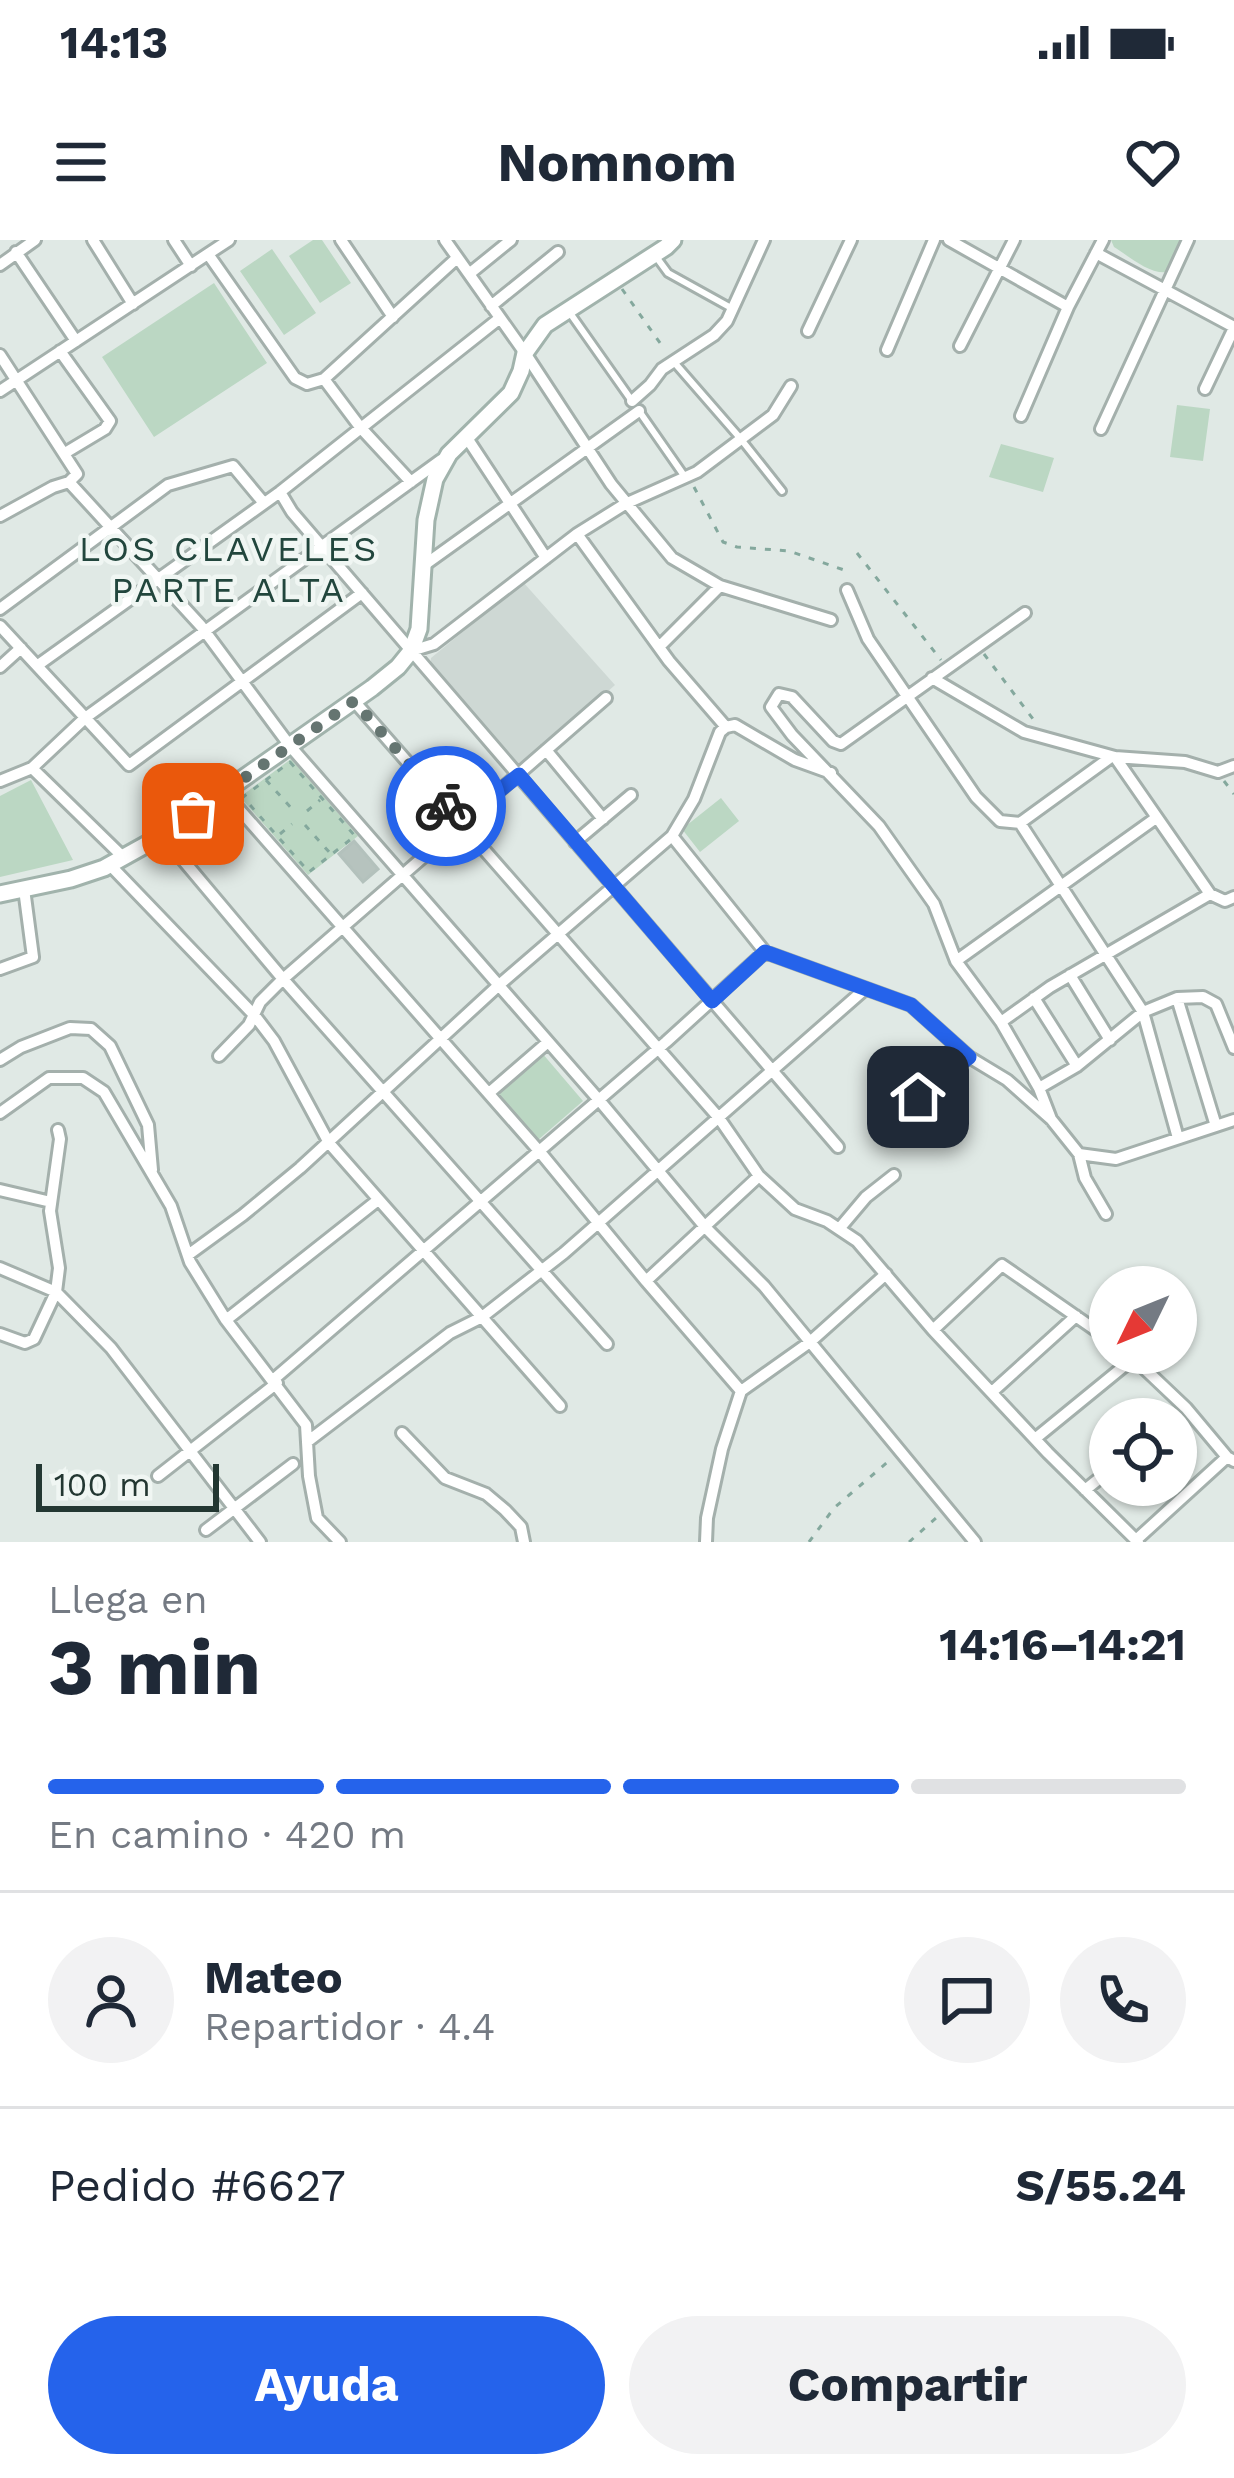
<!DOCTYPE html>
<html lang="es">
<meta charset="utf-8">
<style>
body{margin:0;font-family:"Work Sans",sans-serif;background:#f2f2f3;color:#1f2937;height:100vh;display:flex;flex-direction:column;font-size:45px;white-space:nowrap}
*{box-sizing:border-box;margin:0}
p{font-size:39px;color:#747a83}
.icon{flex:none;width:66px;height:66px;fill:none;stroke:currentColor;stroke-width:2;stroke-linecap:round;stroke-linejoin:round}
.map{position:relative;height:1302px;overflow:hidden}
.drawer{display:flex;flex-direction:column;background:#fff;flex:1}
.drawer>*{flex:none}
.needle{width:78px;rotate:227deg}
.fabs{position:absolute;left:1089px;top:1026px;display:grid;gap:24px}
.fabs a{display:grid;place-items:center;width:108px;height:108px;border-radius:50%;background:#fff;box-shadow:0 3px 9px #0004;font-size:60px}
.scale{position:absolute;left:36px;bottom:30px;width:183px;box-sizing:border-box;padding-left:12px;border:6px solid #233732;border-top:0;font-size:33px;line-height:42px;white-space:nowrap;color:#233732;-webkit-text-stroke:9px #f0f6f3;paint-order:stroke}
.pin{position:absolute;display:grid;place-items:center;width:102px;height:102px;color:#fff;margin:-51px;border-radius:24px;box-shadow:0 6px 18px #0006}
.courier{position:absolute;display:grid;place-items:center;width:120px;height:120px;margin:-60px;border:9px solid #2563eb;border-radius:50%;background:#fff;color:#222;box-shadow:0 3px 15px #0007}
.overview em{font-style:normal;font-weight:700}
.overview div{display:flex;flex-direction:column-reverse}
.overview{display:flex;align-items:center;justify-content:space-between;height:204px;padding:0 48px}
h1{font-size:78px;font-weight:700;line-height:90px}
.bar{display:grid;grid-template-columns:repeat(4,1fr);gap:18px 12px;align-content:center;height:144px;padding:0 48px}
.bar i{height:15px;border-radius:9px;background:#e0e1e3}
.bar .current{background:#2563eb}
.bar p{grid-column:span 4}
.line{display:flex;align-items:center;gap:30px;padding:0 48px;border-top:3px solid #e0e1e3}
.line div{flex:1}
.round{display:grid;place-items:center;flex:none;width:126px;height:126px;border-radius:63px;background:#f2f2f3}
.button{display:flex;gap:24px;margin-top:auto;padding:24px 48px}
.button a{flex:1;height:138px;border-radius:72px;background:#2563eb;color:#fff;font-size:48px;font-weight:700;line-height:138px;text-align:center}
.button a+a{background:#f2f2f3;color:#1f2937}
.status{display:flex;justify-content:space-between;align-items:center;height:84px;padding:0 60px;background:#fff;direction:ltr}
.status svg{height:33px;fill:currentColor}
header{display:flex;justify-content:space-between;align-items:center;height:156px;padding:0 48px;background:#fff;font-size:54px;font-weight:700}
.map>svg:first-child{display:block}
.built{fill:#ced8d4}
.green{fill:#bbd7c3}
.building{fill:#b6c3be;stroke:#b3c1bc;stroke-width:3}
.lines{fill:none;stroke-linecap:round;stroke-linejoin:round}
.lane-casing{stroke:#a4b0ac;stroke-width:12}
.street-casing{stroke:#a4b0ac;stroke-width:16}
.secondary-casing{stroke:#a1b3ac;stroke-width:21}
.path{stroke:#84a89d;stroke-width:3;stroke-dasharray:6 9;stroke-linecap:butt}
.lane{stroke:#fff;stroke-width:6}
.street{stroke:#fff;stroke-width:10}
.secondary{stroke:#fff;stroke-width:15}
.done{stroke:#657571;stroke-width:12;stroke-dasharray:0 21.6}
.route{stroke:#2563eb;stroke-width:15}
.labels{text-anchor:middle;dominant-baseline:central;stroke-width:9;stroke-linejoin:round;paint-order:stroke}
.neighbourhood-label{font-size:36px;letter-spacing:3px;fill:#22463d;stroke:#f0f6f3}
</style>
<div class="status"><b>14:13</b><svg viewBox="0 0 49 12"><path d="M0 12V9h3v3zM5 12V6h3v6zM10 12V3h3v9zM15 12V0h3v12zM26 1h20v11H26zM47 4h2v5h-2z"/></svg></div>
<header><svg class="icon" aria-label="menu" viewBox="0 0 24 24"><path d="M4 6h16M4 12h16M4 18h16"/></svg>Nomnom<svg class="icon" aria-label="heart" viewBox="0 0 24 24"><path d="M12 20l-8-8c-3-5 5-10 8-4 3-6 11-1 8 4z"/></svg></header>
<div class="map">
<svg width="1234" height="1302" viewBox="0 0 1234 1302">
<rect width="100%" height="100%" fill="#e0e9e5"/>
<path class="built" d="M523 342 615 445 519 530 430 426 431 418Z"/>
<path class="green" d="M313 0H322L351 43 320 63 289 16Z
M1111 0H1183L1168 32C1150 35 1130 17 1114 7Z
M272 9 316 73 284 95 240 31Z
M214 43 267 123 154 197 102 117Z
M1177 165 1210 169 1203 221 1170 217Z
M1001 204 1054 218 1043 252 989 237Z
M291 519 358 596 308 635 240 557Z
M31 540 73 620 0 637V556Z
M721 558 739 581 700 612 682 589Z
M542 813 583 861 538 900 497 852Z"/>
<path class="building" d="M354 601 378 629 363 642 339 614Z"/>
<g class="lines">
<defs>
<path id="lane" d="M657 18 668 33 733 69
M570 73 632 161
M673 121 740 198 782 251
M639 171 685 237"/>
<path id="street" d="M93 0 133 64
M174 0 191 26
M341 0 393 77
M445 0 525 113 611 244 672 318 720 346 831 380
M949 0 1068 67
M16 12 76 101
M1096 13 1234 87
M208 14 295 138 307 144 324 139 457 18
M0 25 35 0
M469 34 511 0
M491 66 558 12
M808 91 851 0
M960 106 1014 0
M887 110 934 0
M60 111 110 181 105 189 65 213
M0 115 77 234 69 242 53 247 0 276
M324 139 360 187 411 242
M1205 149 1234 88
M0 151 229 0
M632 161 650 145 662 129 714 95 727 81 764 0
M1021 176 1068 67 1103 0
M1101 189 1188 0
M467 198 546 318
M69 242 201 386 290 506 599 860 706 988 764 1046 975 1302
M280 252 292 272 838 907
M577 294 669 421 726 487
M423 326 639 171
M847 350 868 399 976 557 1000 581 1020 583 1143 772 1178 898
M0 369 168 245 233 226 263 262
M1025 373 841 504 833 501 792 457 779 454 771 467 792 495 879 586 934 664 956 721 1001 782 1039 848 1051 879
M0 386 129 525 362 353
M659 407 720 346
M411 411 434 404 577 294 625 264 697 232 773 175 791 146
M38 425 280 252 500 78
M0 427 21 408
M932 438 1024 492 1115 517 1185 522 1218 532 1234 526
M354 461 719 878 759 936 795 969 827 981 857 1001 933 1090 1048 1213 1138 1302
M546 510 603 579
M1115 517 1210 654 1225 661 1234 657
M32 528 123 617
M0 541 32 528 85 478 441 220
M224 552 540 912 646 1041 741 1151
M1020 583 1111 517
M162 595 283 739 607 1104
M672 596 765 712 911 765 969 817 1007 840 1051 879 1079 914 1116 919 1234 880
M575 602 631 555
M110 625 255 776 274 801 329 903 560 1166
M956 721 1156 578
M0 729 33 717 24 649
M1070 735 1110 800
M1034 758 1077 826
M1177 758 1216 886
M1001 782 1050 747 1210 654
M219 816 249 785 260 762 283 739 606 458
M0 820 21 807 70 788 91 789 110 806 148 885 152 930
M1039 848 1077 826 1143 772 1177 758 1203 757 1216 764 1234 808
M489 853 548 802
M0 873 49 838H83L104 852 171 966 190 1022 226 1080 306 1185 309 1236 317 1278 340 1302
M893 877 969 817
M1079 914 1085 938 1106 974
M0 950 51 962
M839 989 866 957 894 935
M188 1015 243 975 300 928 499 745 672 596 694 559 720 492 726 487 735 485 795 520 831 533
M0 1028 56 1052 111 1108 260 1302
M646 1041 759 936
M226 1080 378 960
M933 1090 1002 1025 1110 1100
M0 1094 25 1103 34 1099 56 1052 59 1028 50 971 60 899 58 890
M1128 1113 1186 1168 1227 1217 1234 1221
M274 1139 666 802 765 712
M992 1152 1076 1076
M402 1193 445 1238 486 1254 505 1270 521 1287 524 1302
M1036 1198 1134 1118
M307 1202 450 1093 482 1077 564 1013 865 749
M158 1236 277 1143
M1085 1250 1110 1230
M206 1290 293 1224
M1136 1300 1227 1217
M706 1302 707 1278 722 1209 741 1151 810 1102 886 1034"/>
<path id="secondary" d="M0 654 71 639 104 628 158 598 372 448 398 427 411 411 419 389 426 280 435 239 449 214 511 153 521 131 525 113 545 85 666 7 673 0"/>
</defs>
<use href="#lane" class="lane-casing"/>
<use href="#street" class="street-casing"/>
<use href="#secondary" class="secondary-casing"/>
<path class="path" d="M622 49 665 110
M694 247 723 302 737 307 789 311 847 331
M857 313 941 420
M984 414 1036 483
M290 522 355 596 309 632 243 557Z
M266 540 293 570
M1224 541 1234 554
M307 571 320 560
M305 585 330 613
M280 594 292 584
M809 1302 834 1268 890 1220
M909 1302 937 1277"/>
<use href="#lane" class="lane"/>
<use href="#street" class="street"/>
<use href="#secondary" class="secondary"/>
</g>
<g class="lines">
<path class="done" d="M193 574 354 461 446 566"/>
<path class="route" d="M446 566 460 582 519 535 712 761 765 712 911 765 969 817 918 857"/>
</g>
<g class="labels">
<g class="neighbourhood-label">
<text x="229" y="309">LOS CLAVELES<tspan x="229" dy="41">PARTE ALTA</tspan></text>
</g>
</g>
</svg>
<div class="fabs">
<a><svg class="needle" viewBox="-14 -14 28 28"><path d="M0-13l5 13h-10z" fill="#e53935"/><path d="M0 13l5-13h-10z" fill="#747a83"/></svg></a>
<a><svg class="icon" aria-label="locate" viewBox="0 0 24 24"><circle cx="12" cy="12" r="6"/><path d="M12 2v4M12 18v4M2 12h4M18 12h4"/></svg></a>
</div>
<div class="scale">100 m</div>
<div class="pin" style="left:193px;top:574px;background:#ea580c"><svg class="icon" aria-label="bag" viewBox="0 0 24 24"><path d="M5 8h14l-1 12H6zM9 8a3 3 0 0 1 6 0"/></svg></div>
<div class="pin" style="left:918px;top:857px;background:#1f2937"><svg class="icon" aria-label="home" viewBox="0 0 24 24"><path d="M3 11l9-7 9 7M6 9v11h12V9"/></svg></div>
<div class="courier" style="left:446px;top:566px"><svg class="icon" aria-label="bike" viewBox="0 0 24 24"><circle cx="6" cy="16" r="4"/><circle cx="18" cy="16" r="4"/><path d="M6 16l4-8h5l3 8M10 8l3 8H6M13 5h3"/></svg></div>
</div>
<section class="drawer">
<div class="overview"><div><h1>3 min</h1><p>Llega en</p></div><em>14:16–14:21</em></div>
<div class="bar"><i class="current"></i><i class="current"></i><i class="current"></i><i></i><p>En camino · 420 m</p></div>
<div class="line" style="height:216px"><a class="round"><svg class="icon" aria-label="person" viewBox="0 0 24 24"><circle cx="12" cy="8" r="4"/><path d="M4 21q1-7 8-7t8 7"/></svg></a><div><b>Mateo</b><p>Repartidor · 4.4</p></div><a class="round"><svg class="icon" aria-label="chat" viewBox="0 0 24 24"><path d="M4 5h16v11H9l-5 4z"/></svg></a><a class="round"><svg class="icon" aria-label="phone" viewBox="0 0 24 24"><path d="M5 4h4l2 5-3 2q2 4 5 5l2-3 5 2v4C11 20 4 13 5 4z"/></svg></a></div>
<div class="line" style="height:156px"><div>Pedido #6627</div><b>S/55.24</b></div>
<div class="button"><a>Ayuda</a><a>Compartir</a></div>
</section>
